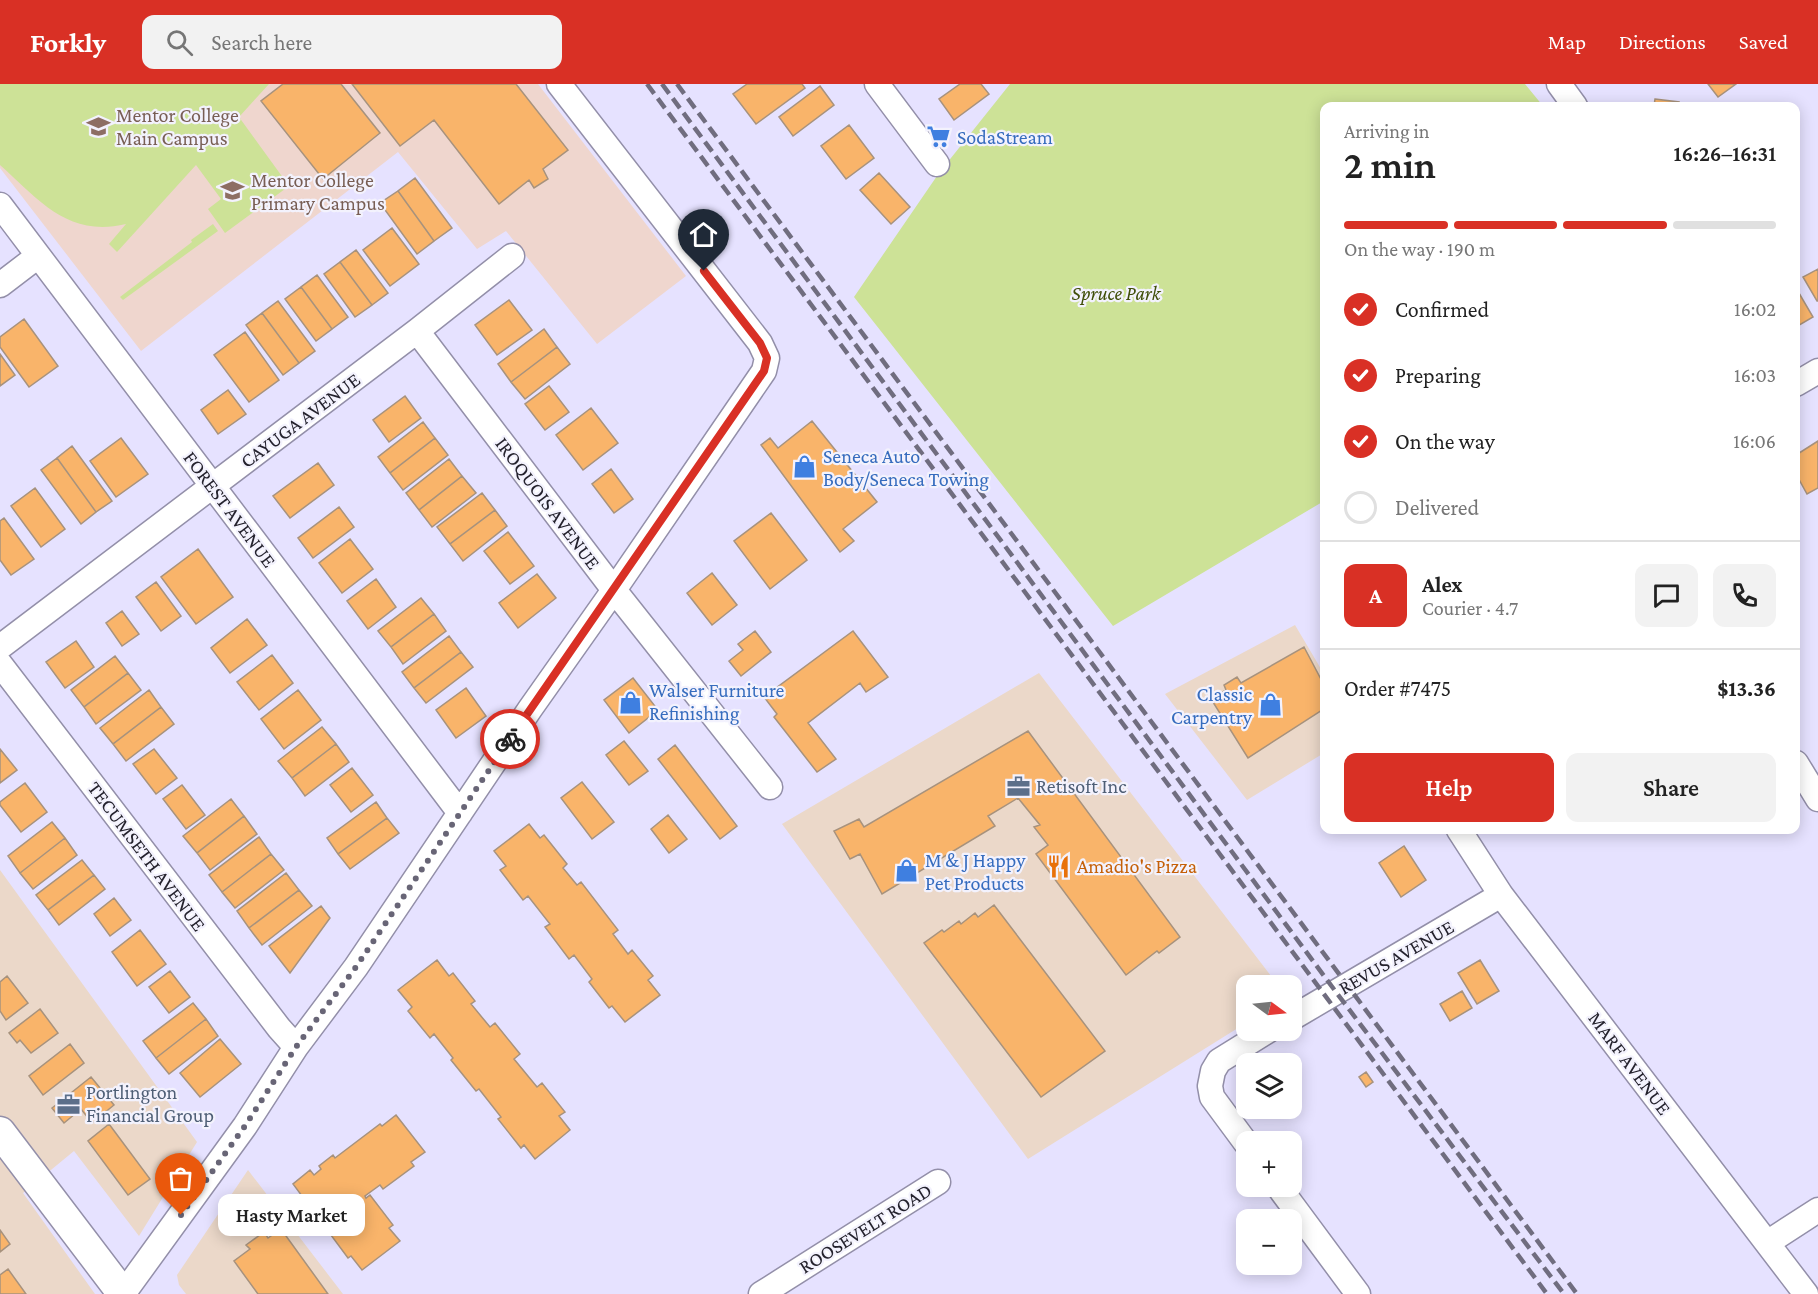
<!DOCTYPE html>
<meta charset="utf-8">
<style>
body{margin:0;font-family:"Crimson Pro",serif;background:#f2f2f2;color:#222;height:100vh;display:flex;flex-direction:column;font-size:22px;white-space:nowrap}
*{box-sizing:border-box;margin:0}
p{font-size:20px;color:#767676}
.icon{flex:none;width:33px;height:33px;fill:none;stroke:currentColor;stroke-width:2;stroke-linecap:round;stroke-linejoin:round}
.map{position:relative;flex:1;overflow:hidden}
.sheet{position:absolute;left:1320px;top:18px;width:480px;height:732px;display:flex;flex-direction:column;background:#fff;border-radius:12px;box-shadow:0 3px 15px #0003}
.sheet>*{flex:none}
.needle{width:39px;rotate:105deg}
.controls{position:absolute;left:1236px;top:891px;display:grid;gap:12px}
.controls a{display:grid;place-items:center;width:66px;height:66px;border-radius:12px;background:#fff;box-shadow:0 3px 15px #0003;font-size:30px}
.pin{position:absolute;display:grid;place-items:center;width:51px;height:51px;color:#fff;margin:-62px -26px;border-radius:50% 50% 50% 0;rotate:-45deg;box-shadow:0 0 6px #0007}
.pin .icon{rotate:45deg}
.courier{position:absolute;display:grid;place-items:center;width:60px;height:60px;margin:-30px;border:4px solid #d93025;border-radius:50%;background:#fff;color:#222;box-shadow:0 2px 8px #0007}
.bubble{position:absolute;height:42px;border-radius:12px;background:#fff;box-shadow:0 3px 15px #0003;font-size:20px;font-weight:600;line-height:42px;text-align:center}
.head em{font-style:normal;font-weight:600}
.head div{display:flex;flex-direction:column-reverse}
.head{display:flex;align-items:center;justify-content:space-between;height:102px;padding:0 24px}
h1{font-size:39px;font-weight:600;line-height:45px}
.bar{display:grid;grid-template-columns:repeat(4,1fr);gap:9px 6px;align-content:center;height:72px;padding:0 24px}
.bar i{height:8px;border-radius:4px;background:#e0e0e0}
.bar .current{background:#d93025}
.bar p{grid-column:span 4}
.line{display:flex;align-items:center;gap:15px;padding:0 24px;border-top:2px solid #e0e0e0}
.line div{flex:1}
.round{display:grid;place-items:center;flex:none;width:63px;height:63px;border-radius:12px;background:#f2f2f2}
ol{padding:0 24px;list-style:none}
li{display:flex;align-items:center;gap:18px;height:66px}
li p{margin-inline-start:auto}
li .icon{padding:6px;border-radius:50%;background:#d93025;color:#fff;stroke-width:4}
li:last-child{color:#767676}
li i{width:33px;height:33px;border:3px solid #e0e0e0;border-radius:50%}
.cta{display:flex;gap:12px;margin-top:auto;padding:12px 24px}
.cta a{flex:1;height:69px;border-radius:12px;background:#d93025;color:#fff;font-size:24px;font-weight:600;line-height:69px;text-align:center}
.cta a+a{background:#f2f2f2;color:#222}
header{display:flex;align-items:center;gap:36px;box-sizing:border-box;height:84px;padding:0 30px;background:#d93025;color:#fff}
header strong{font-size:28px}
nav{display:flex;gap:33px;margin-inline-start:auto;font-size:21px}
.search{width:420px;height:54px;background:#f2f2f2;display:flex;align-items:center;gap:15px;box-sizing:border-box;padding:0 21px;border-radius:12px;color:#767676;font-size:22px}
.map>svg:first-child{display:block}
.commercial{fill:#ebd8c9}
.education{fill:#efd6ce}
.green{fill:#cde297}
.building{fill:#f9b46a;stroke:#a7927d;stroke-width:1.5}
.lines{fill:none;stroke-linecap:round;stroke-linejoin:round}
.minor-casing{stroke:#938fa9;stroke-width:27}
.major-casing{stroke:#938fa9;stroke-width:33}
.minor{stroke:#fff;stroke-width:24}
.major{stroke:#fff;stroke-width:30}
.rail{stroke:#706d7f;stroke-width:4.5;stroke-dasharray:12 6;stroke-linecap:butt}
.done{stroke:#686576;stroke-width:6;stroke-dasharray:0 10.8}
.route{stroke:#d93025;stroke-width:8}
.labels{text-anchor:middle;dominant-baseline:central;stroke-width:4.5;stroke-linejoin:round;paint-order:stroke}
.education-label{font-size:20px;fill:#785e54;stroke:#f3f2fd;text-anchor:start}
.shop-label{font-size:20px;fill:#366cbe;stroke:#f3f2fd;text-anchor:start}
.park-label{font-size:20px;font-style:italic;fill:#3f4e08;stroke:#f3f2fd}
.street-label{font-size:20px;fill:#24222d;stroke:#f3f2fd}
.service-label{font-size:20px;fill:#4e5e75;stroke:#f3f2fd;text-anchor:start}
.food-label{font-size:20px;fill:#c56008;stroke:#f3f2fd;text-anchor:start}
</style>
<header>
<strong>Forkly</strong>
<div class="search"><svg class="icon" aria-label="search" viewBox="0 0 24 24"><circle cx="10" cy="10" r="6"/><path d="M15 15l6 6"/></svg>Search here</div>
<nav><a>Map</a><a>Directions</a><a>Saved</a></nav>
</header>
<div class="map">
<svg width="1818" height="1210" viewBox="0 0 1818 1210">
<rect width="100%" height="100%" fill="#e6e2ff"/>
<path class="commercial" d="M1295 541 1324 590V669L1247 716 1165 610Z
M1039 589 1278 901 1246 902V939L1028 1075 782 740Z
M0 786 197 1058 139 1152 74 1067 23 1109 95 1210H0Z
M248 1086 343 1210H186L179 1201 177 1191Z"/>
<path class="education" d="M0 0H538L686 192 597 260 506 147 477 165 398 68 141 267 0 84Z"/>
<path class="green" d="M0 0H269L239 33 289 102 225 149 208 125 221 115 196 81 117 168 109 160 126 140C68 154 39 116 0 81Z
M1010 0H1525L1543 22H1324V417L1113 542 854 213 939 89Z
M213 140 218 147 123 216 120 213 192 158 191 156Z"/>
<path class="building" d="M283 0H341L380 49 323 95 261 17Z
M352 0H516L568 66 543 85 548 95 534 104 529 96 499 120 434 36 400 62Z
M747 0H802L805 4 756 40 733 10Z
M960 0H981L989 10 954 36 939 15Z
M1708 0H1736L1718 13Z
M820 2 834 21 793 52 779 33Z
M1655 15 1679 18 1678 22H1654Z
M849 41 874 74 846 95 821 62Z
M879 89 910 123 891 140 860 106Z
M415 94 452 144 434 157 398 107Z
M398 107 434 157 417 170 380 119Z
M392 144 419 180 390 202 363 166Z
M356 166 388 209 372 221 340 178Z
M340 178 372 221 355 233 324 190Z
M1818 185V217H1817L1803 193Z
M317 191 348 233 332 245 301 203Z
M301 203 332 245 316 257 285 215Z
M1796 204 1813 233 1796 243Z
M509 216 532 246 497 271 475 241Z
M278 217 315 267 299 279 262 229Z
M262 229 299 279 283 291 246 241Z
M24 235 58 282 29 303 0 263V253Z
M544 245 557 263 511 298 498 280Z
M245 248 279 296 249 318 214 271Z
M557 263 570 280 525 315 511 298Z
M0 270 15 291 0 302Z
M549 302 569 328 545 346 525 320Z
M228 306 246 330 218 350 201 326Z
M405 312 421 334 389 358 373 336Z
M591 324 618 359 583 386 556 351Z
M812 337 877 418 843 445 854 457 840 468 761 361 770 354 778 364Z
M423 338 435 354 390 389 378 373Z
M121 354 148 390 116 413 90 377Z
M435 354 448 371 403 406 390 389Z
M1818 357V404L1807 410 1796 390V371Z
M72 362 112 417 96 428 57 374Z
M57 374 96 428 81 440 41 386Z
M449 375 462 392 419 426 406 409Z
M318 379 334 401 290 434 273 412Z
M611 385 633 415 614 429 592 400Z
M462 392 476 409 432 443 419 426Z
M35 404 65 445 41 463 11 422Z
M482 409 495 426 450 460 437 443Z
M339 423 354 443 313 474 298 454Z
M495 426 507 442 463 477 450 460Z
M771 429 807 476 770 505 734 457Z
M4 434 34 475 11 491 0 476V437Z
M508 448 534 482 510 500 484 467Z
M350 455 373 485 342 509 319 479Z
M198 465 233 513 196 540 161 493Z
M712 489 737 521 712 541 687 509Z
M537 490 556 514 518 544 499 519Z
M376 495 396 523 368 545 347 517Z
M156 498 181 532 161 547 136 513Z
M421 514 434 530 391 563 378 547Z
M122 527 139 550 122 562 106 539Z
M434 530 446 547 403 580 391 563Z
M247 535 267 561 230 589 211 564Z
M755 547 771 568 741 592 729 577 743 566 738 560Z
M853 547 888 593 866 608 860 599 808 639 836 675 817 688 774 633 777 630 764 613Z
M449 552 461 568 414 604 402 588Z
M76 557 94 583 65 604 46 578Z
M1304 563 1324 601V627L1322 626 1248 674 1211 615 1226 606 1224 601 1237 593 1241 599Z
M461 568 473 583 426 619 414 604Z
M272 571 293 599 259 626 237 598Z
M115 572 128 589 84 623 71 606Z
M128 589 141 606 96 640 84 623Z
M633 594 658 626 629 649 604 616Z
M466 604 486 632 456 654 436 626Z
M149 606 161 623 113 660 100 644Z
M298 606 321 636 284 665 261 635Z
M161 623 174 640 126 677 113 660Z
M322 643 336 660 292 694 278 677Z
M1028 647 1180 853 1159 869 1157 867 1126 891 1036 770 1048 761 1034 743 1040 741 1018 714 988 732 995 742 882 810 860 770 850 775 834 747 859 735 864 743Z
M624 657 648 687 629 701 606 671Z
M336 660 349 678 305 712 292 694Z
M675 661 737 742 720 755 658 675Z
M0 665 17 686 0 699Z
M154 665 177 694 156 710 133 680Z
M352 684 373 711 351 728 330 701Z
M582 698 614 738 592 755 561 714Z
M25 699 47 728 21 748 0 721V718Z
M182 701 205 731 186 745 163 715Z
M231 715 244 732 197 769 183 752Z
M376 718 387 734 338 770 327 754Z
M668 731 687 755 669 769 651 745Z
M244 732 257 750 210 786 197 769Z
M387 734 399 749 350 785 338 770Z
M52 738 65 754 20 789 8 772Z
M529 740 540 754 544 751 567 780 563 784 577 801 581 798 618 846 613 850 628 870 632 866 653 892 648 896 660 911 625 938 612 922 609 924 589 898 592 895 574 871 569 875 545 843 550 840 528 812 523 816 500 786 506 782 494 767Z
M259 753 271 770 222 808 209 791Z
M65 754 77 771 33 805 20 789Z
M1404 762 1426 796 1401 813 1379 779Z
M271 770 284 786 235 824 222 808Z
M82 776 94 791 48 826 36 811Z
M286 789 299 806 249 844 237 827Z
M94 791 105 805 59 841 48 826Z
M299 806 312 822 262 861 249 844Z
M114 814 131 836 110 852 94 830Z
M994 821 1105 967 1041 1013 924 859 942 846 944 848 959 837 961 840 975 829 978 833Z
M321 822 330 834 290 889 269 862Z
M140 846 166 880 137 902 112 868Z
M437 876 449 892 453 889 475 917 471 920 490 943 495 939 520 970 514 975 537 1003 542 999 565 1028 559 1032 570 1046 535 1075 524 1061 521 1064 498 1035 501 1033 479 1005 476 1007 451 976 453 974 434 950 430 954 408 927 412 923 398 906Z
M1480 876 1499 907 1477 920 1458 889Z
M170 887 190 913 169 929 149 903Z
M7 892 28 919 6 936 0 927V898Z
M1462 907 1472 924 1450 937 1440 920Z
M193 919 206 935 156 974 143 957Z
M40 925 58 949 31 969 20 956 17 959 9 949Z
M206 935 218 952 169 990 156 974Z
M220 955 241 980 200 1013 180 989Z
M70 960 84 979 43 1011 29 992Z
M1366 988 1373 998 1366 1003 1359 993Z
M91 993 114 1021 92 1039 81 1025 64 1039 52 1024Z
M396 1031 425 1068 411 1078 414 1082 383 1105 380 1101 365 1112 366 1114 370 1111 393 1141 389 1144 400 1157 362 1186 351 1172 348 1174 293 1100 310 1086 314 1091 321 1085 319 1082 333 1071 335 1074 380 1040 382 1042Z
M109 1040 150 1095 128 1111 88 1057Z
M281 1145 328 1210H258L234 1177 250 1165 246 1161 264 1148 268 1154Z
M0 1146 10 1160 0 1168Z
M8 1185 26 1210H0V1191Z"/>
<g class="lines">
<defs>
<path id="minor" d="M877 0 937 80
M1559 0 1575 22
M0 121 460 729
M0 201 38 172
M417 247 614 506 770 703
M1796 300 1818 287
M0 563 417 247 512 172
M0 580 279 944 296 963
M1796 679 1818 715
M1459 746 1501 811 1806 1210
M1292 934 1501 811
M1246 1059 1212 1013 1210 1002 1213 987 1219 977 1269 946
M1278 1102 1358 1210
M1767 1159 1818 1126
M123 1210 245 1042 296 963 356 883 530 625 614 506 764 287 767 274 760 259 559 0
M761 1210 938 1098"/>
<path id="major" d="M0 1048 123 1210"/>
</defs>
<use href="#minor" class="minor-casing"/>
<use href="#major" class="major-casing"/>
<use href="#minor" class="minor"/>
<use href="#major" class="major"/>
<path class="rail" d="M647 0 1547 1210
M662 0 1336 908 1564 1210
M677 0 1577 1210"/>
</g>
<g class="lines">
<path class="done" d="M181 1131 245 1042 296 963 356 883 510 655"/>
<path class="route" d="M510 655 764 287 767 274 760 259 704 187"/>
</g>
<defs>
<symbol id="school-bare" viewBox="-9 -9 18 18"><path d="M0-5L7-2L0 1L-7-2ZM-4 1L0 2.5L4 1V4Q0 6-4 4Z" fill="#8d6e63" stroke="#f3f2fd" stroke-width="2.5" paint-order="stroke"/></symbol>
<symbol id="supermarket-bare" viewBox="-9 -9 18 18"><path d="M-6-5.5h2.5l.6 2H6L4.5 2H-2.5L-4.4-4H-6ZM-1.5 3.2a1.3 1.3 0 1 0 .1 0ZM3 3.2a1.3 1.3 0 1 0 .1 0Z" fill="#3f7fe0" stroke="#f3f2fd" stroke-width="2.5" paint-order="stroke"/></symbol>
<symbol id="shop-bare" viewBox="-9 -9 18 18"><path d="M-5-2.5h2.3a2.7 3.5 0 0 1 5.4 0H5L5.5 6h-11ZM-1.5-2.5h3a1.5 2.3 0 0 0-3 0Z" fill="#3f7fe0" stroke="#f3f2fd" stroke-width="2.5" paint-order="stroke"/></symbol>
<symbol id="office-bare" viewBox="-9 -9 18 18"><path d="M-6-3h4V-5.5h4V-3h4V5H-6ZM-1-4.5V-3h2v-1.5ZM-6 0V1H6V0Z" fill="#5c6f8a" stroke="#f3f2fd" stroke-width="2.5" paint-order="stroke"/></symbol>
<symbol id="restaurant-bare" viewBox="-9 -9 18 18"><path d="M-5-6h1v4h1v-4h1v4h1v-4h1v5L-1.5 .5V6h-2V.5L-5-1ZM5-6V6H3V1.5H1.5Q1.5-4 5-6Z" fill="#e8710a" stroke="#f3f2fd" stroke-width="2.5" paint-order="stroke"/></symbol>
</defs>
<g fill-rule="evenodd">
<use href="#school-bare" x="82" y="26" width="33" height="33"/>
<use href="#supermarket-bare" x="922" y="36" width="33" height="33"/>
<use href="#school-bare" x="216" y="90" width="33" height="33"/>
<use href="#shop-bare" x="788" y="366" width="33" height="33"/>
<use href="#shop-bare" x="614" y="602" width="33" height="33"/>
<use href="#shop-bare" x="1254" y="604" width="33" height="33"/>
<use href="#office-bare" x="1002" y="686" width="33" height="33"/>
<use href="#restaurant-bare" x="1042" y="766" width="33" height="33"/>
<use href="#shop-bare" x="890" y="770" width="33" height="33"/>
<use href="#office-bare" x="52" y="1004" width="33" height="33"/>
</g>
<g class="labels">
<g class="education-label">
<text x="116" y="31">Mentor College<tspan x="116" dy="23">Main Campus</tspan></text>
<text x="251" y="96">Mentor College<tspan x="251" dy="23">Primary Campus</tspan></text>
</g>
<g class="shop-label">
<text x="957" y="53">SodaStream</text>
<text x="823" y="372">Seneca Auto<tspan x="823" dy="23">Body/Seneca Towing</tspan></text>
<text x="649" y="606">Walser Furniture<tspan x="649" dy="23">Refinishing</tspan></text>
<text x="1252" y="610" text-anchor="end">Classic<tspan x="1252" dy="23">Carpentry</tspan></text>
<text x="925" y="776">M &amp; J Happy<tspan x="925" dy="23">Pet Products</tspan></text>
</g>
<g class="park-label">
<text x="1116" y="209">Spruce Park</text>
</g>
<g class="street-label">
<text transform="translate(300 336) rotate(-37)">CAYUGA AVENUE</text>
<text transform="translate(548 419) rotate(53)">IROQUOIS AVENUE</text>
<text transform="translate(230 425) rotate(53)">FOREST AVENUE</text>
<text transform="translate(147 772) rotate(53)">TECUMSETH AVENUE</text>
<text transform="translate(1396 873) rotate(-30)">REVUS AVENUE</text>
<text transform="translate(1630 979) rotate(53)">MARF AVENUE</text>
<text transform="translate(865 1144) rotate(-32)">ROOSEVELT ROAD</text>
</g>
<g class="service-label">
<text x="1036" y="702">Retisoft Inc</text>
<text x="86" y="1008">Portlington<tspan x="86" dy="23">Financial Group</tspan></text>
</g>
<g class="food-label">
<text x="1077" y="782">Amadio's Pizza</text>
</g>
</g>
</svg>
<div class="controls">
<a><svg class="needle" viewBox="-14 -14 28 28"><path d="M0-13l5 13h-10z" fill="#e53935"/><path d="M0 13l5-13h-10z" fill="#767676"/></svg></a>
<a><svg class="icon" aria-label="layers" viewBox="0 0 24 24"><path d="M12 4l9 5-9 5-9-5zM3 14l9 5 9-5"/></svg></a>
<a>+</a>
<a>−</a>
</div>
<div class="pin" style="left:181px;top:1131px;background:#ea580c"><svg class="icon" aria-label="bag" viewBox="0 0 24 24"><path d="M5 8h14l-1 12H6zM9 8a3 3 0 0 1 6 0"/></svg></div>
<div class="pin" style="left:704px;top:187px;background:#1f2937"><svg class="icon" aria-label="home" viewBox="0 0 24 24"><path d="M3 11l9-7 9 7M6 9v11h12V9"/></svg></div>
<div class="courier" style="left:510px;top:655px"><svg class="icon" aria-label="bike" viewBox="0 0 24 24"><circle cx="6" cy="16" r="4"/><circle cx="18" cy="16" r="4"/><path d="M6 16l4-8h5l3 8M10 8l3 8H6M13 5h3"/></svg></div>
<div class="bubble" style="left:218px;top:1110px;width:147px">Hasty Market</div>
<section class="sheet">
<div class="head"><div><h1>2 min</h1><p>Arriving in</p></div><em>16:26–16:31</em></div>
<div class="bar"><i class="current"></i><i class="current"></i><i class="current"></i><i></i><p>On the way · 190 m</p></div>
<ol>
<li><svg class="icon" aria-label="check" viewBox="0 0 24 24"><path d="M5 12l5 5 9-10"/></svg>Confirmed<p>16:02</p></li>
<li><svg class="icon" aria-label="check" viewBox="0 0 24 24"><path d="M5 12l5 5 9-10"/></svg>Preparing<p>16:03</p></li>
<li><svg class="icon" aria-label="check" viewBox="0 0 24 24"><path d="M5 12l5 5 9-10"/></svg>On the way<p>16:06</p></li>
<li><i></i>Delivered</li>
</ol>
<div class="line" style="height:108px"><b class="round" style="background:#d93025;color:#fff">A</b><div><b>Alex</b><p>Courier · 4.7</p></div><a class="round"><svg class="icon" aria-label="chat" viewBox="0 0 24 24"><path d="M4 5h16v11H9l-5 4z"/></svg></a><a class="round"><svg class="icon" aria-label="phone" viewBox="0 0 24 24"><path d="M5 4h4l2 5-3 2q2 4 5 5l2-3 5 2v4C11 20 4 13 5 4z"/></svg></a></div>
<div class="line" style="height:78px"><div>Order #7475</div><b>$13.36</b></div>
<div class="cta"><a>Help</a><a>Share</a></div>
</section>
</div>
